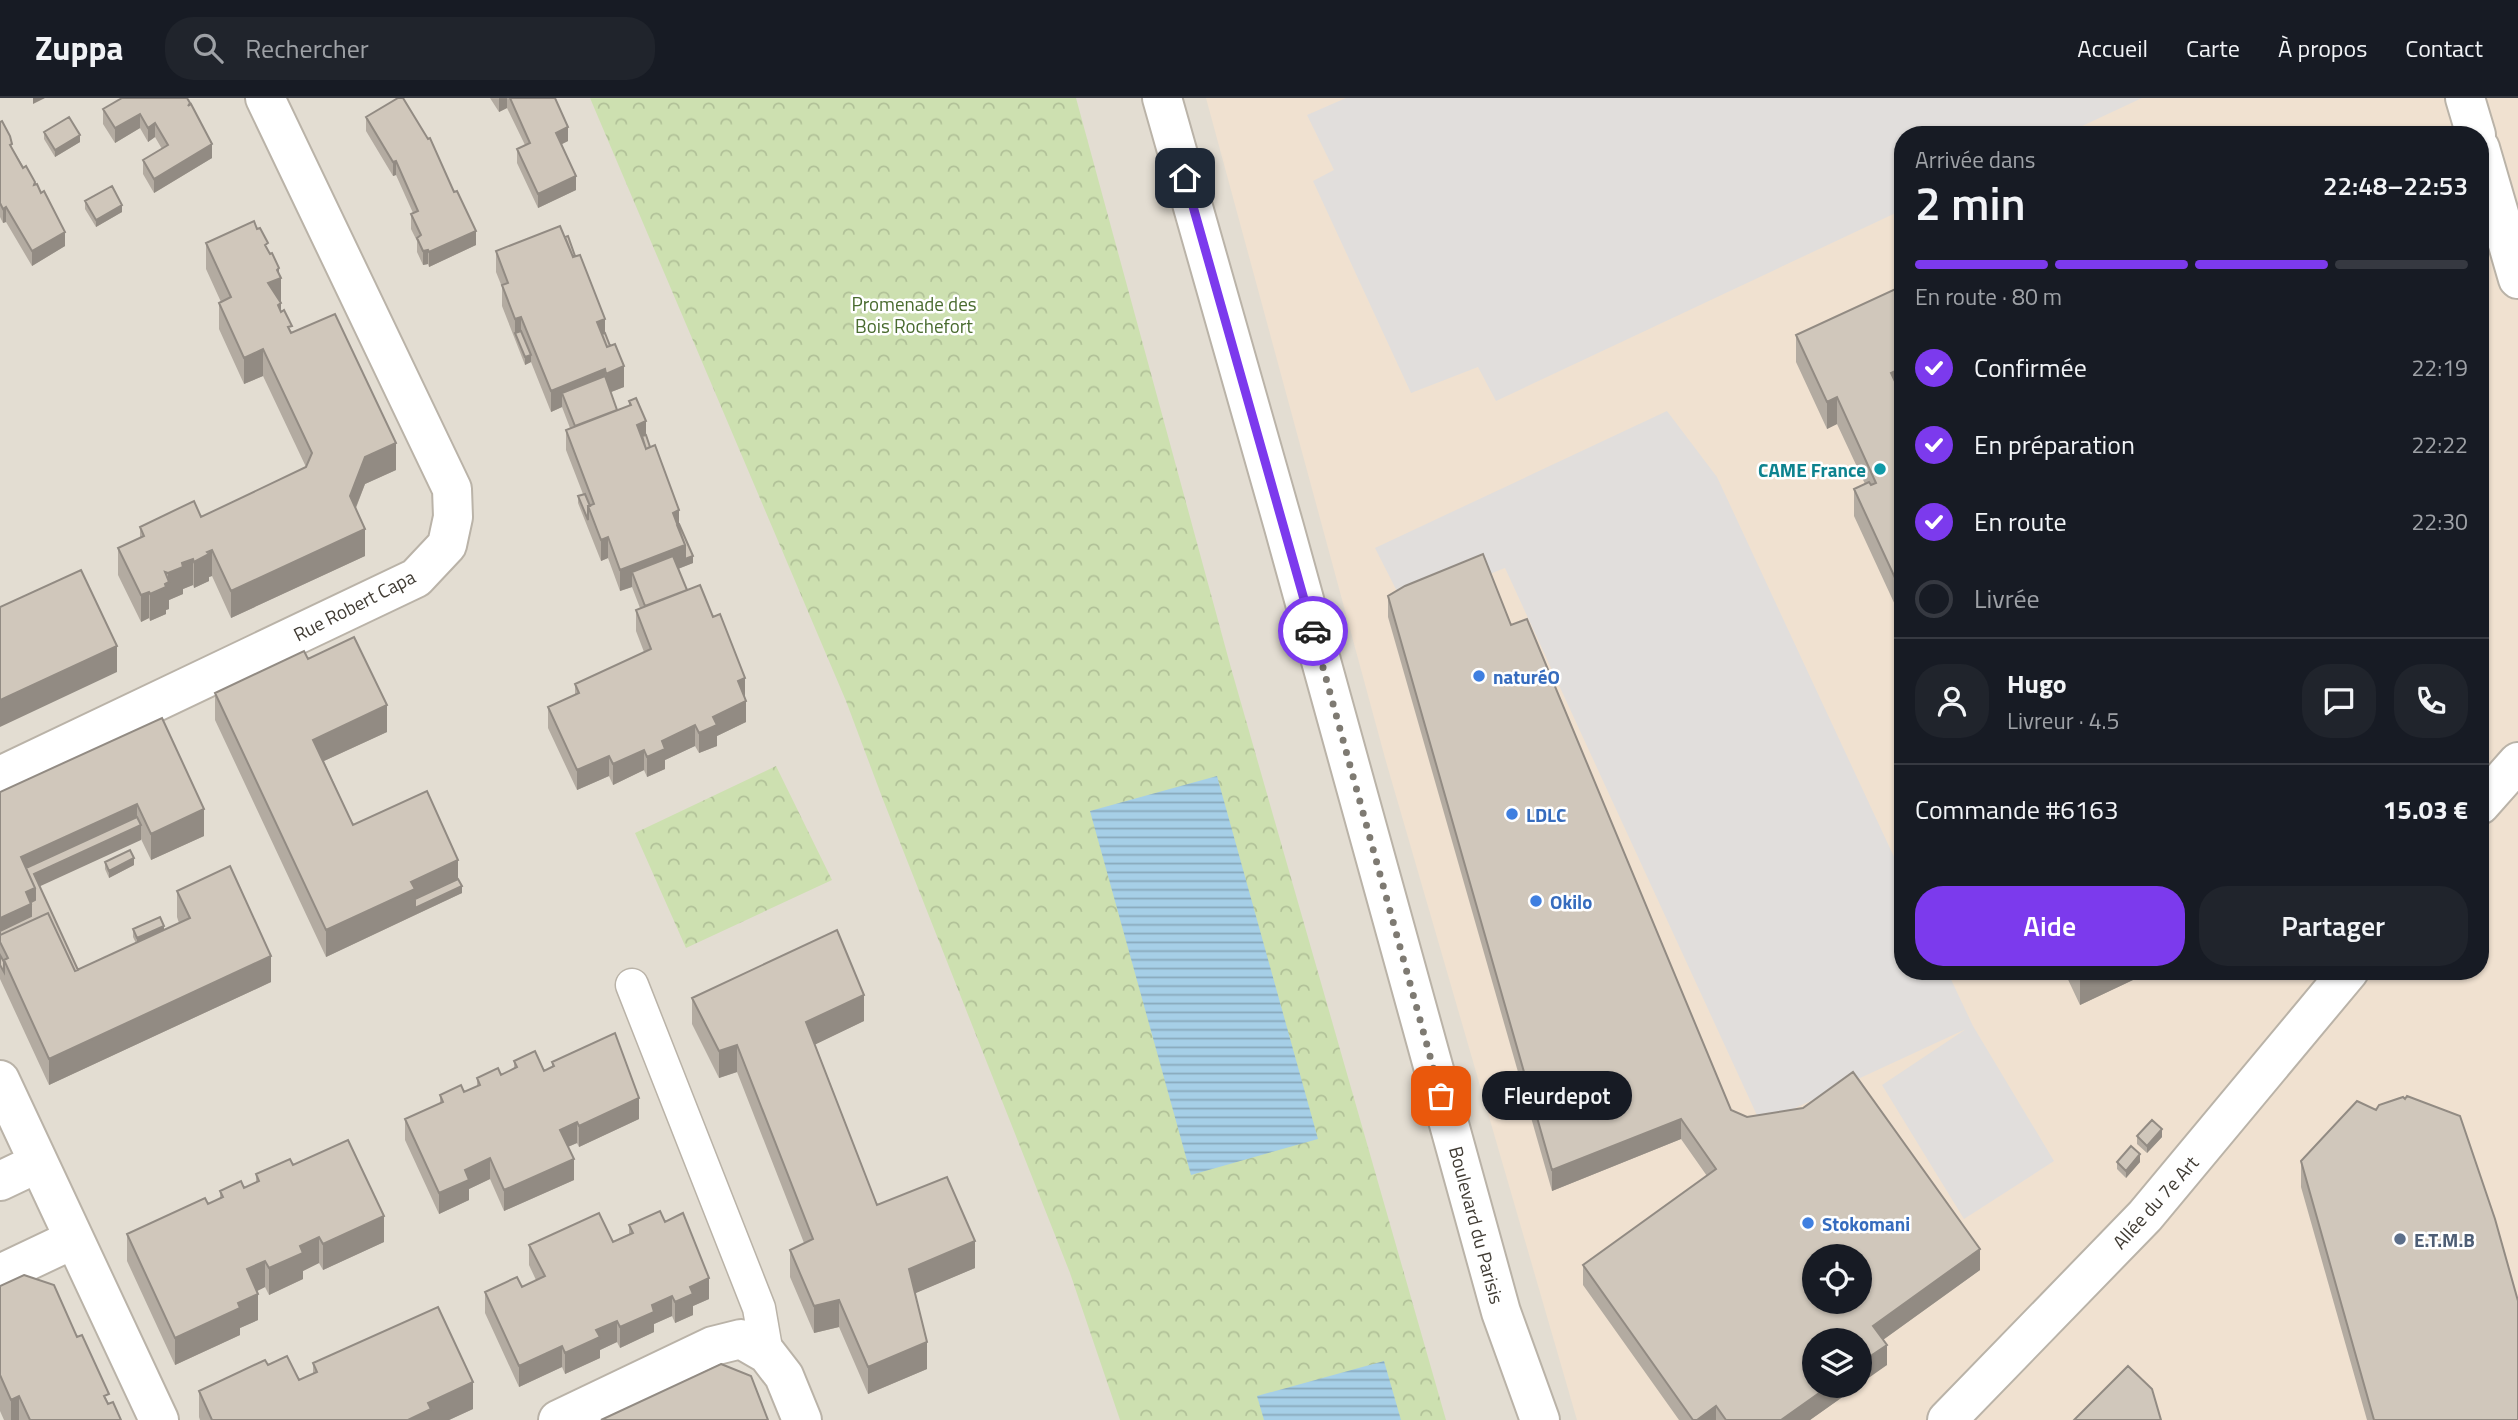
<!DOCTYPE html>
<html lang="fr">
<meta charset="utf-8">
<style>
body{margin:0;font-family:"Titillium Web",sans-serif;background:#20242c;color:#f1f3f6;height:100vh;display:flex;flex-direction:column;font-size:26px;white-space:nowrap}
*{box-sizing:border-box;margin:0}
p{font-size:23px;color:#9ea1a6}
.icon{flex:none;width:38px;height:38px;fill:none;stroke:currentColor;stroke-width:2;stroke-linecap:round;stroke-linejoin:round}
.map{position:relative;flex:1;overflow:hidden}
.drawer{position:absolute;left:1894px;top:28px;width:595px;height:854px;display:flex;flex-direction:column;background:#171b24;border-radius:28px;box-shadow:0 2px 5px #0004}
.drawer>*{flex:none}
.controls{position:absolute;left:1802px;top:1146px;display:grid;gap:14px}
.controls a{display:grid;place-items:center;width:70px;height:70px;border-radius:50%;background:#171b24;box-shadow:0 2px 5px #0004;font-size:35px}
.pin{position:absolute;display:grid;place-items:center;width:60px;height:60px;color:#fff;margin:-30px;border-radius:14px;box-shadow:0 4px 10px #0006}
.courier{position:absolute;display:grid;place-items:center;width:70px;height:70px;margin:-35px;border:5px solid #7c3aed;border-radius:50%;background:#fff;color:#222;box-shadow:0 2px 9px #0007}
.bubble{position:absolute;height:49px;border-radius:24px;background:#171b24;box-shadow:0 2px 5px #0004;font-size:23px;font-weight:600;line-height:49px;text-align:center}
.summary em{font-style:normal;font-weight:600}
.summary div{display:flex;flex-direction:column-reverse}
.summary{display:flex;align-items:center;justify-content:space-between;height:119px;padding:0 21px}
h1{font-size:46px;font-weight:600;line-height:52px}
.bar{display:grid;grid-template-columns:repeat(4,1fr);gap:10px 7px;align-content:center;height:84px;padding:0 21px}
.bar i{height:9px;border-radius:5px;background:#363941}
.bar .on{background:#7c3aed}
.bar p{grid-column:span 4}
.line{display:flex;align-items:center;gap:18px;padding:0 21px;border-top:2px solid #363941}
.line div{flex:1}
.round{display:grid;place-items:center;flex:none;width:74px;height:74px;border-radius:28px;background:#20242c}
ol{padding:0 21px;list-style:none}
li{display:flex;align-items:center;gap:21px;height:77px}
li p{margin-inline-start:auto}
li .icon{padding:7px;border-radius:50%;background:#7c3aed;color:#fff;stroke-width:4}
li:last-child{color:#9ea1a6}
li i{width:38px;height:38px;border:4px solid #363941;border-radius:50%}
.primary-button{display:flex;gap:14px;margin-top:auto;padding:14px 21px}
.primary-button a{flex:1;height:80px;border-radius:28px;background:#7c3aed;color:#fff;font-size:28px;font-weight:600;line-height:80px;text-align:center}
.primary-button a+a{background:#20242c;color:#f1f3f6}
header{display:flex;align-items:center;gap:42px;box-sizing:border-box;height:98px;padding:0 35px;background:#171b24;border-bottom:2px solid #363941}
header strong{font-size:33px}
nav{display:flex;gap:38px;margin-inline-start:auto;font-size:24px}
.search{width:490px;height:63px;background:#20242c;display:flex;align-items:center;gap:18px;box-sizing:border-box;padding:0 24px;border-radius:28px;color:#9ea1a6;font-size:26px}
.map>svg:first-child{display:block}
.residential{fill:#e3ddd2;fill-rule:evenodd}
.commercial{fill:#f0e1d0;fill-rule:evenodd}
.forest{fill:url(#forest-crowns)}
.parking{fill:#e1dedc}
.water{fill:url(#water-rules)}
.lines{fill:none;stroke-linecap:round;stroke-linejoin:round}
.pedestrian-casing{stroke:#bab3a8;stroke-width:35}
.minor-casing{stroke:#bab3a8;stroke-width:42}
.tertiary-casing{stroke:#bab3a8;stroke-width:42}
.pedestrian{stroke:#fff;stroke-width:32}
.minor{stroke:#fff;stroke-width:38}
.tertiary{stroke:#fff;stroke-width:38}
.wall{fill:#b3aba1}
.shaded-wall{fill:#928b83}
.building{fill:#d0c7bb;stroke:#928b83;stroke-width:2;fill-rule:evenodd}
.done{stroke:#7e7a72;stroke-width:7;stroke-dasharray:0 12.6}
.route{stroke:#7c3aed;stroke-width:9}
.culture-dot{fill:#0f9aa8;stroke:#fff;stroke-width:2.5}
.shop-dot{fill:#3f7fe0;stroke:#fff;stroke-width:2.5}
.service-dot{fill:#5c6f8a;stroke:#fff;stroke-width:2.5}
.labels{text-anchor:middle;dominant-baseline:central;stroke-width:5;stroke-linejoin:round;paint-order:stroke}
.park-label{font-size:19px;fill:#496b2f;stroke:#fff}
.culture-label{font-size:19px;font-weight:bold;fill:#0d838f;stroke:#fff;text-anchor:end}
.street-label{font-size:19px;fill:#413c34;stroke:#fff}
.shop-label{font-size:19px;font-weight:bold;fill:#366cbe;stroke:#fff;text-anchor:start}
.service-label{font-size:19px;font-weight:bold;fill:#4e5e75;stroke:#fff;text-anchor:start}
</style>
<header>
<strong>Zuppa</strong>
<div class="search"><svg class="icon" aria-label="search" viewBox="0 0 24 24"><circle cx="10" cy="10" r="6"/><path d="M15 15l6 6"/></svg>Rechercher</div>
<nav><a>Accueil</a><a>Carte</a><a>À propos</a><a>Contact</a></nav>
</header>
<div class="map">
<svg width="2518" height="1322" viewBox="0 0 2518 1322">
<defs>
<pattern id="forest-crowns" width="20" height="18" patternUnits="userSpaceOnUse" patternTransform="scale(1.75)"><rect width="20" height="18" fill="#cde0b0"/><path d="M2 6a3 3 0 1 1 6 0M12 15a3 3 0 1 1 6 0" fill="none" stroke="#b1c198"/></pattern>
<pattern id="water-rules" width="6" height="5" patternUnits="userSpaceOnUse" patternTransform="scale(1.75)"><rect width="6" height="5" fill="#a6cfe7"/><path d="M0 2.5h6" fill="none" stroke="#89a9bc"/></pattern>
</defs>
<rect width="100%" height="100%" fill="#f0ece4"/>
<path class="residential" d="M0 0H2518V1322H0ZM1902 37H2480V873H1902ZM1815 1158H1860V1204H1815ZM1815 1242H1860V1288H1815Z"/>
<path class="commercial" d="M1206 0H2518V1322H1577L1385 660ZM1902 37H2480V873H1902ZM1815 1158H1860V1204H1815ZM1815 1242H1860V1288H1815Z"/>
<path class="forest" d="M590 0H1076L1231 570 1446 1322H1120L1070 1175 882 699 846 603Z
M776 668 832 782 686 850 635 735Z"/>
<path class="parking" d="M1346 0H2142L2063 37H1902V112L1496 303 1478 269 1411 295 1313 83 1334 72 1307 17Z
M1667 313 1717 379 1902 776V873H1947L1973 928 2054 1063 1964 1121 1882 987 1966 931 1761 1026 1505 470 1405 509 1375 450Z"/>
<path class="water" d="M1217 678 1318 1041 1191 1077 1090 713Z
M1384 1263 1401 1322H1264L1257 1298Z"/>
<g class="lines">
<defs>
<path id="pedestrian" d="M632 887 759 1210 767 1256"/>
<path id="minor" d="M2465 0 2476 37
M2480 50 2518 181
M0 678 416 480 447 447 453 419 452 391 265 0
M2480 707 2518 664
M0 982 159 1322
M0 1083 38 1065
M0 1176 74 1141
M558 1322 713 1248 741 1241 767 1256 784 1278 802 1322
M1947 1322 2145 1118 2349 873"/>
<path id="tertiary" d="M1162 0 1284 429 1501 1214 1540 1322"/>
</defs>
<use href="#pedestrian" class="pedestrian-casing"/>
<use href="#minor" class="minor-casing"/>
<use href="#tertiary" class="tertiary-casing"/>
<use href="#pedestrian" class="pedestrian"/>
<use href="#minor" class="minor"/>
<use href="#tertiary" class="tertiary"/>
</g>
<path class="wall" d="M490 0H555L568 43 562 46 576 92 538 110 517 65V51L525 47 507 10 499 14Z
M190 7 212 60 154 95 143 76V62L162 51 155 39 148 44 140 30 115 45 103 26V11Z
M366 19 476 147 429 169 428 166 423 167 417 154V143L411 131V116L413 115 396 77 393 78 366 33Z
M0 24 12 50 35 87 65 148 32 168 6 124 3 125 0 119Z
M44 34 80 44 55 59 44 41Z
M85 103 122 114 96 129 85 111Z
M206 145 268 153 281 180V214L292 235 396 372 365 386 356 410 365 458 231 520 212 478 209 479V483L194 490 193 487 183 491V496L169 502V511L166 512V516L150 523 149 520 141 524 118 477V450L140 440V429L201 419 306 369 263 278 244 286 219 231V205L221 204 206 171Z
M496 153 605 235 624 289 611 294 617 312 629 308V303L646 337 679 426 693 465 678 471 687 492 745 601 746 624 717 638V648L699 655 695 648 665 662V671L647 679 644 672 613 687 609 678 577 692 548 630V609L575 597V586L644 554 636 533V512L640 510 632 489 620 493 608 460 601 463 578 405V398L583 396 566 352V332L570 330 562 309 551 314 531 264 525 267 502 208V189L496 174Z
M1796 237 1901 296 1902 298V522L1854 418V391L1865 386 1837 326 1827 331 1796 264Z
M1388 498 1511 527 1731 1012 1980 1172 1883 1242 1887 1267 1815 1288H1858L1810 1322H1679L1583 1187V1167L1707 1078 1681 1041 1552 1093 1388 519Z
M308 561 387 634 324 663 353 727 458 781 462 795 326 859 215 622V595Z
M162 620 204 738 151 762 141 741 39 788 78 872 136 845 133 839V831L164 832 179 825 177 819V793L271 884 49 987 0 881V694Z
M105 764 134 767 109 780 105 771Z
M2064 873H2152L2080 907Z
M692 900 864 923 815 946 877 1107 975 1170 915 1195 927 1271 868 1296 839 1229 814 1235 790 1179V1152L804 1145 737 974 719 980 692 926Z
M514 963 544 973 552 969V964L639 1021 579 1049 577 1045 568 1049 574 1082 504 1113 490 1081 469 1091V1102L439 1116 405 1042V1021L440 1005V997L464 994 477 988V980L501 977 514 971Z
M2137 1038 2162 1039 2147 1055 2137 1046Z
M2301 1063 2518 1322H2367L2301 1089Z
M2117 1064H2140L2126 1080 2117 1071Z
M293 1067 384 1144 323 1172 319 1165 303 1173V1181L269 1197 265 1189 257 1193 258 1222 240 1230V1237L175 1267 127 1163V1136L208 1106 220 1101V1093L244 1090 256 1084V1076Z
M665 1124 709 1201 693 1208V1217L675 1225 672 1218 654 1226V1234L620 1250 617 1244 600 1252V1260L565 1276 562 1269 519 1289 485 1215V1194L522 1189 536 1182 529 1167V1147L613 1144 629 1136V1127Z
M0 1188 77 1239 109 1306 121 1322H4L0 1313Z
M313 1265 473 1311 449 1322H200L199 1319V1293L268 1267 299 1282 313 1276Z"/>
<path class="shaded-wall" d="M33 0H45L33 6Z
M499 0H507V10L499 14Z
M140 16V30L115 45V30Z
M155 25V39L148 44V30Z
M568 29V43L556 49V35Z
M80 37V44L55 59V52Z
M212 46V60L154 95V81Z
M396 63V77L393 78V64Z
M576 78V92L538 110V96Z
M122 107V114L96 129V122Z
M6 109V124L3 125V111Z
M476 133V147L429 169V154Z
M65 134V148L32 168V153Z
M428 152V166L423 167V153Z
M279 170V181L281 180V232L268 185 277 172Z
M521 219V240L515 235V221Z
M605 221V242L597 224Z
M263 251V278L244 286V260Z
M531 257V264L525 267V259Z
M624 268V289L606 296V276Z
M1902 270V296L1891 301V275Z
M605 271V292L562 295V309L551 314V293Z
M1837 299V326L1827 331V304Z
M646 323V344L637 340V327Z
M396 345V372L365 386 350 424V398L365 359Z
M679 412V433L673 415Z
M365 431V458L231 520V493Z
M608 439V460L601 463V442Z
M685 447 693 458V465L637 487 632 474V489L620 493V472Z
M212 452V478L209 479V483L194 490V464Z
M193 461V487L183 491V496L169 502V511L166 512V516L150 523V496L168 484V475L182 465Z
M149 494V520L141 524V497Z
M117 548V574L0 629V602Z
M745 580V601L738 583Z
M746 603V624L717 638V648L699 655V635L713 619Z
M387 607V634L313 668V642Z
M695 627V648L665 662V671L647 679V659L662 643Z
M644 652V672L613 687V666Z
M609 658V678L577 692V672Z
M137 706V729L141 727V742L34 791 27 784 21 759Z
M204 711V738L151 762V736Z
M134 760V767L109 780V773Z
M458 762V788L415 808V817L326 859V832L411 784Z
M462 788V795L415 817V810Z
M35 790V817L0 844V820L26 794Z
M164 828V835L137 847V840Z
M271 858V884L49 987V961Z
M2095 873H2152L2080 907V880Z
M864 897V923L806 951V924Z
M737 947V974L719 980V953Z
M639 1000V1021L579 1049V1028Z
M1681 1021V1041L1552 1093V1072Z
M577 1024V1045L560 1052V1032Z
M2162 1031V1039L2147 1055V1048Z
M2140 1056V1064L2126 1080V1073Z
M490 1060V1081L469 1091V1102L439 1116V1095L465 1072Z
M574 1061V1082L504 1113V1092Z
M384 1118V1144L323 1172V1146Z
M319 1139V1165L303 1173V1181L269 1197V1170L300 1148Z
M975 1143V1170L909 1198V1171Z
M1980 1151V1172L1873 1249V1228Z
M265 1163V1189L247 1198V1171Z
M709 1180V1201L693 1208V1217L675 1225V1204L690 1189Z
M258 1196V1222L240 1230V1237L175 1267V1240L238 1205Z
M672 1198V1218L654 1226V1234L620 1250V1229L652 1207Z
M839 1202V1229L814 1235V1208Z
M617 1223V1244L600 1252V1260L565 1276V1255L596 1232Z
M927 1244V1271L868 1296V1269Z
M1887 1247V1267L1860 1286V1265Z
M562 1248V1269L519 1289V1268Z
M473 1284V1311L449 1322H408L428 1305Z
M1829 1288H1858L1810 1322H1781Z
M19 1298V1322H11V1302Z
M1716 1308V1322H1697Z"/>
<path class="building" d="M122 0H187L190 5 188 8 191 6 212 46 154 81 143 62 168 47 155 25 148 30 140 16 115 30 103 11Z
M398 0H403L428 41 430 40 454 94 457 93 476 133 429 154 428 152 423 153 417 140 421 137 411 116 418 113 396 63 393 64 366 19Z
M510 0H555L568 29 556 35 576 78 538 96 517 51 530 45Z
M69 19 80 37 55 52 44 34Z
M2 23 10 38 12 46 10 47 23 70 26 68 35 84 34 87 37 86 41 95 44 93 65 134 32 153 6 109 3 111 0 105V24Z
M112 88 122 107 96 122 85 103Z
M254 123 257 131 260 130 268 145 265 147 270 156 272 155 279 170 277 172 281 180 268 185 281 205 278 207 281 214 284 212 292 228 288 229 291 235 335 216 396 345 365 359 350 398 365 431 231 493 212 452 207 454 209 456 194 464 193 461 182 465 183 469 168 475 165 474 169 484 165 486 166 489 150 496 149 494 141 497 118 450 144 438 140 429 194 403 201 419 306 369 312 355 263 251 244 260 219 205 231 199 206 145Z
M560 128 573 159 580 157 605 221 597 224 607 249 615 246 624 268 606 276 605 271 551 293 521 219 515 221 502 187 508 185 496 153Z
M568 138 575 158 573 159 565 139Z
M1902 188V270L1891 275 1902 298V495L1854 391 1869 384 1871 387 1876 385 1837 299 1827 304 1796 237Z
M521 233 531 257 525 259 515 235Z
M605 235 610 248 607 249 602 236Z
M605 278 617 312 575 328 562 295Z
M636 300 646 323 637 327 646 351 655 347 679 412 673 415 685 447 620 472 608 439 601 442 588 408 594 406 566 332 631 307 629 303Z
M646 337 650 349 646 351 642 338Z
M585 396 590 408H588V422L578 398Z
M679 426 693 458 685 461V447L677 427Z
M1483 456 1511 527 1527 521 1731 1012 1747 1019 1803 1010 1853 974 1980 1151 1873 1228 1887 1247 1860 1265V1242H1815V1288H1829L1781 1322H1726L1716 1308 1697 1322H1693L1583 1167 1716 1071 1681 1021 1552 1072 1388 498 1405 488ZM1815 1158H1860V1204H1815Z
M673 458 687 492 645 508 632 474Z
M81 472 117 548 0 602V509Z
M700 487 713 519 720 516 745 580 738 583 746 603 713 619 717 627 699 635 695 627 662 643 665 651 647 659 644 652 613 666 609 658 577 672 548 609 579 595 575 586 651 551 636 512Z
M354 539 387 607 313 642 353 727 427 693 458 762 411 784 415 791 326 832 215 595 304 553 308 561Z
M162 620 204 711 151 736 137 706 21 759 35 790 26 794 31 806 0 820V694Z
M137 719 141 727 34 776 78 872 75 873 48 815 0 837V833L31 818V804L35 802V790L26 770Z
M130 752 134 760 109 773 105 764Z
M230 768 271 858 49 961 4 862 8 860 0 844V837L48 815 75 873 190 820 177 793Z
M458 781 462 788 415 810V801Z
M160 819 164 828 137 840 133 831Z
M837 832 864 897 806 924 877 1107 947 1079 975 1143 909 1171 927 1244 868 1269 839 1202 814 1208 790 1152 813 1141 737 947 719 953 692 900Z
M0 857 4 864V874L0 867Z
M2077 873H2095L2080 880Z
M615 935 639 1000 579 1028 577 1024 560 1032 574 1061 504 1092 490 1060 465 1072 469 1082 439 1095 405 1021 443 1004 440 997 461 987 464 994 480 987 477 980 498 970 501 977 517 969 514 963 535 953 544 973 554 968 552 964Z
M2407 998 2460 1018 2495 1121 2518 1203V1322H2374L2301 1063 2357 1003 2376 1012 2379 1007 2403 999 2405 1001Z
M2152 1022 2162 1031 2147 1048 2137 1038Z
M348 1042 384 1118 323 1146 319 1139 300 1148 303 1155 269 1170 265 1163 247 1171 258 1196 238 1205 240 1210 175 1240 127 1136 205 1100 208 1106 223 1099 220 1093 241 1083 244 1090 259 1083 256 1076 290 1061 293 1067Z
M2131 1048 2140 1056 2126 1073 2117 1064Z
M660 1113 665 1124 683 1115 709 1180 690 1189 693 1196 675 1204 672 1198 652 1207 654 1214 620 1229 617 1223 596 1232 600 1239 565 1255 562 1248 519 1268 485 1194 517 1179 522 1189 545 1178 529 1147 599 1115 613 1144 633 1135 629 1127Z
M24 1177 54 1187 77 1239 82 1237 109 1296 104 1298 108 1306 113 1304 121 1322H30L19 1298 11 1302 0 1277V1188Z
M438 1209 473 1284 428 1305 431 1311 408 1322H212L199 1293 265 1262 268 1267 287 1258 299 1282 317 1274 313 1265Z
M721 1266 751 1278 768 1322H601Z
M2128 1268 2152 1291 2161 1322H2074Z"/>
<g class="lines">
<path class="done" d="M1313 533 1441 998"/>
<path class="route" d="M1185 80 1313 533"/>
</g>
<circle class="culture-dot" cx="1880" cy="371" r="7"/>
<g class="shop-dot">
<circle cx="1479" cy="578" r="7"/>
<circle cx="1512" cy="716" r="7"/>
<circle cx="1536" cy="803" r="7"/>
<circle cx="1808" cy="1125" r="7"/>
</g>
<circle class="service-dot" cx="2400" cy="1141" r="7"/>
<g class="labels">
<g class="park-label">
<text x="914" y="205">Promenade des<tspan x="914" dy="22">Bois Rochefort</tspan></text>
</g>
<g class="culture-label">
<text x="1866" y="371">CAME France</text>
</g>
<g class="street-label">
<text transform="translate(354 507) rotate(-27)">Rue Robert Capa</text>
<text transform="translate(2155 1104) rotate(-48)">Allée du 7e Art</text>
<text transform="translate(1477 1127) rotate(75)">Boulevard du Parisis</text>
</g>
<g class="shop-label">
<text x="1493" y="578">naturéO</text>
<text x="1526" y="716">LDLC</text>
<text x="1550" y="803">Okilo</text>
<text x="1822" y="1125">Stokomani</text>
</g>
<g class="service-label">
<text x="2414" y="1141">E.T.M.B</text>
</g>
</g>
</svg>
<div class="controls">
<a><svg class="icon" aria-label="locate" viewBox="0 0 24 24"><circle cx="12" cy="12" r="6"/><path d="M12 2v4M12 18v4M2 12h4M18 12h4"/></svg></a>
<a><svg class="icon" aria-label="layers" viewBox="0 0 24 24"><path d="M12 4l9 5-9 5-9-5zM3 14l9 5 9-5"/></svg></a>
</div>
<div class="pin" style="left:1441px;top:998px;background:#ea580c"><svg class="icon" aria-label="bag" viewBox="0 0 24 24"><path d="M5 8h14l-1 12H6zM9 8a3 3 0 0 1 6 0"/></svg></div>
<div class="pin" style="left:1185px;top:80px;background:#1f2937"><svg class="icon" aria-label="home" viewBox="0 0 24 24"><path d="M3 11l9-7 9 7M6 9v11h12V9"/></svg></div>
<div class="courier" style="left:1313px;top:533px"><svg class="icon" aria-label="car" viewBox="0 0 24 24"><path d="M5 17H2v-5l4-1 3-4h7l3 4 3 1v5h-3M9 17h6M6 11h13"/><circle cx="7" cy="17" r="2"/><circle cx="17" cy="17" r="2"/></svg></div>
<div class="bubble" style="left:1482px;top:973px;width:150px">Fleurdepot</div>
<section class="drawer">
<div class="summary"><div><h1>2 min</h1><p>Arrivée dans</p></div><em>22:48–22:53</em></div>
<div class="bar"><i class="on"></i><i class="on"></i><i class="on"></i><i></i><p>En route · 80 m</p></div>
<ol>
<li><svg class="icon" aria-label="check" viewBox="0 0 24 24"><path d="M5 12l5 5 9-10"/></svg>Confirmée<p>22:19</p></li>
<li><svg class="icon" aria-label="check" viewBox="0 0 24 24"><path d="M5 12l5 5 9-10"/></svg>En préparation<p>22:22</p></li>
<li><svg class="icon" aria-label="check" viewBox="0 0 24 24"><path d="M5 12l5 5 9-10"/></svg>En route<p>22:30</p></li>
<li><i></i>Livrée</li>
</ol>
<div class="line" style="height:126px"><a class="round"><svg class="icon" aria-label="person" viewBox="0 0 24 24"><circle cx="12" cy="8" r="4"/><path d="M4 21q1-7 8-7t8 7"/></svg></a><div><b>Hugo</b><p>Livreur · 4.5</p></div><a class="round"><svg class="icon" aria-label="chat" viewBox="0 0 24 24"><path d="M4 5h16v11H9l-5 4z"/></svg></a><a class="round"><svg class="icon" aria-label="phone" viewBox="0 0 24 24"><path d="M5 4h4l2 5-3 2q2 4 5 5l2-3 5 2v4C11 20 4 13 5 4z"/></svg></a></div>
<div class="line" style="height:91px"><div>Commande #6163</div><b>15.03 €</b></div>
<div class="primary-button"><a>Aide</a><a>Partager</a></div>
</section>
</div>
